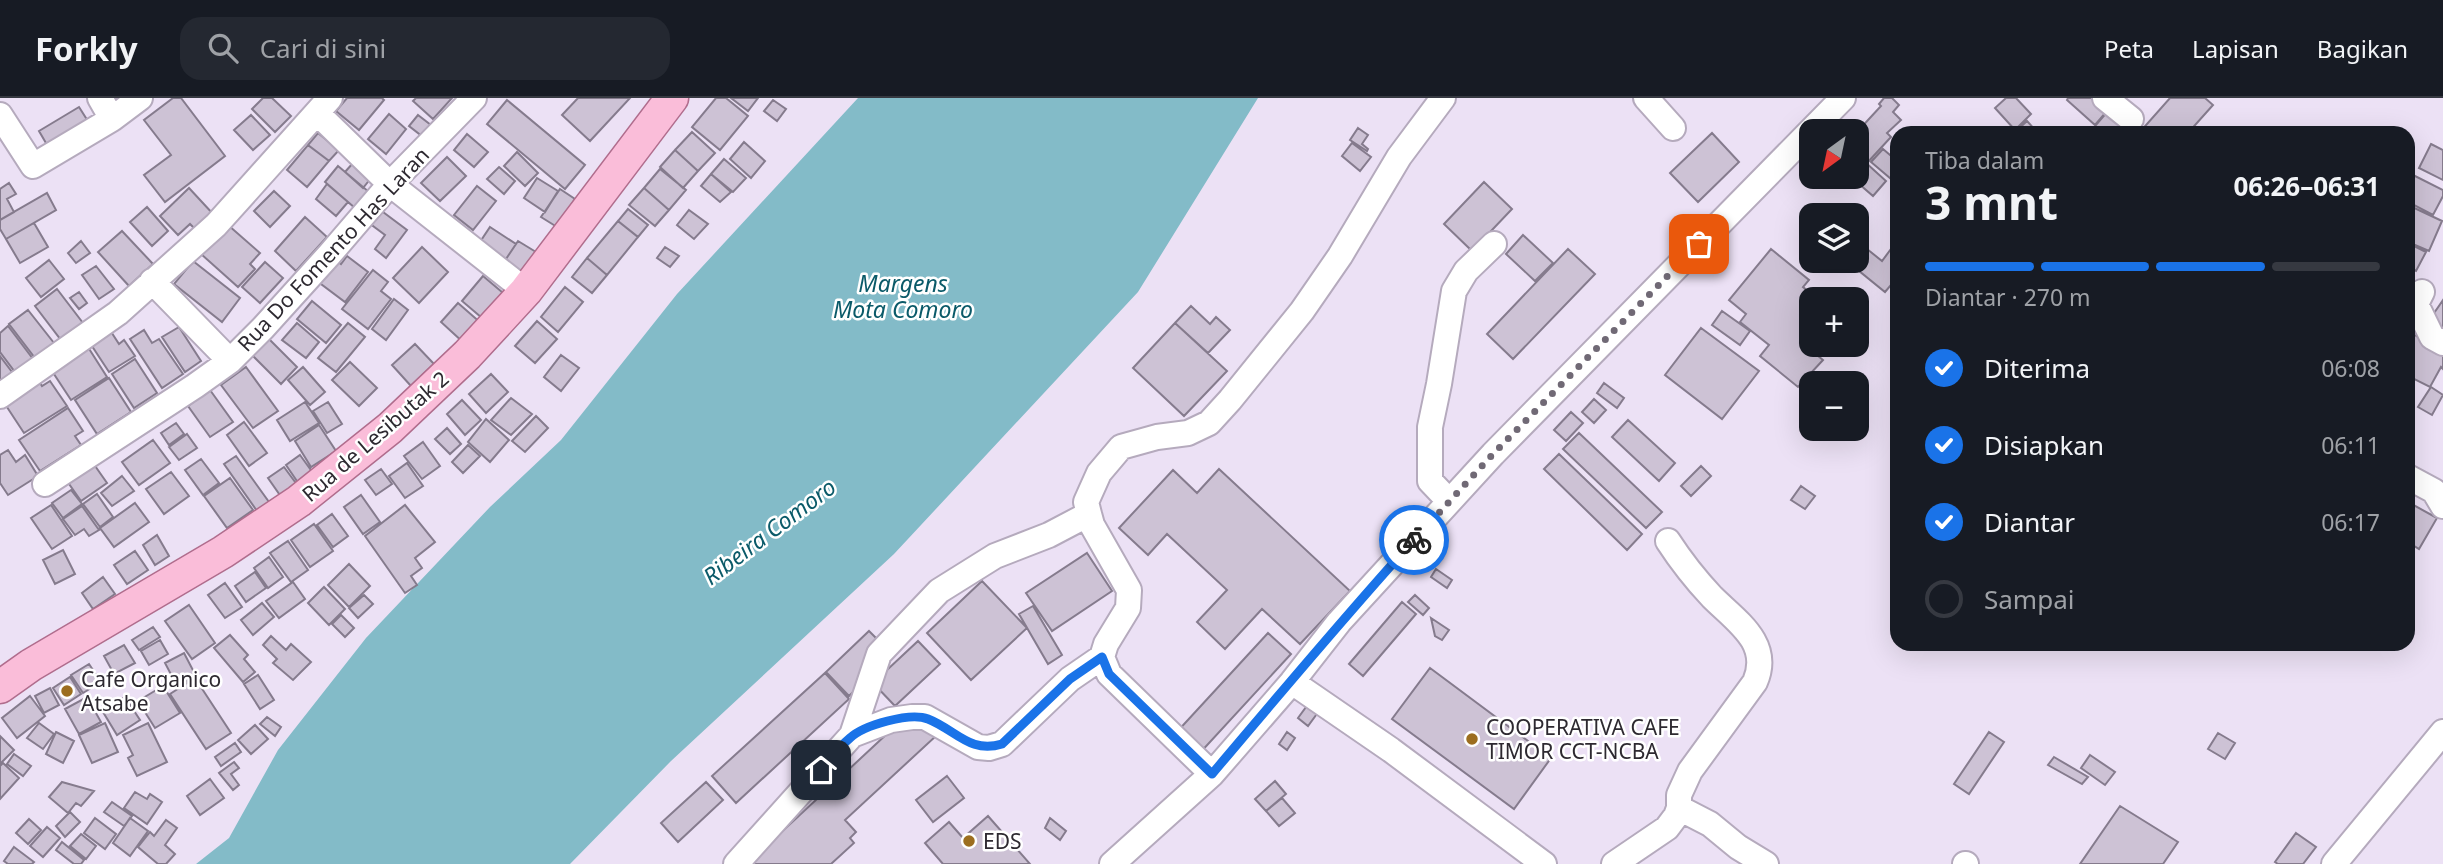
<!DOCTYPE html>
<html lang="id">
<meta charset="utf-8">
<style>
body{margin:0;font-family:"Noto Sans",sans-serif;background:#242831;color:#f1f3f6;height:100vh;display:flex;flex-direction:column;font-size:26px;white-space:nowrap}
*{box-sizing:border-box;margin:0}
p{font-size:23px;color:#9ea1a6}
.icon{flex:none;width:38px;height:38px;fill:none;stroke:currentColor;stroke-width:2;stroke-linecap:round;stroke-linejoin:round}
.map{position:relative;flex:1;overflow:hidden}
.drawer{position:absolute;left:1890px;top:28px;width:525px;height:525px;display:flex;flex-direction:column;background:#171b24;border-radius:21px;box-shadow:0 7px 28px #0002}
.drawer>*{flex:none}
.needle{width:46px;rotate:213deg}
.tools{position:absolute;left:1799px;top:21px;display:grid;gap:14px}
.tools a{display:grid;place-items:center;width:70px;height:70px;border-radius:14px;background:#171b24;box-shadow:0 7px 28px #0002;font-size:35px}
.pin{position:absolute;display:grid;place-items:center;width:60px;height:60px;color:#fff;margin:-30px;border-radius:14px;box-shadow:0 4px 10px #0006}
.courier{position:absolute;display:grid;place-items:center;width:70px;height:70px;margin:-35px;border:5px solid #1a73e8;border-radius:50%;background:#fff;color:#222;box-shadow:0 2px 9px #0007}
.overview em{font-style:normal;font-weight:700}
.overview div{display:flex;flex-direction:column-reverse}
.overview{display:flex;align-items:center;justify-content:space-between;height:119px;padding:0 35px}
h1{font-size:46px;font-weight:700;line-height:52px}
.bar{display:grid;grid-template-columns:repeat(4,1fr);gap:10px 7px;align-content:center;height:84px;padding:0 35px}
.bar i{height:9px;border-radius:5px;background:#363941}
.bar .on{background:#1a73e8}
.bar p{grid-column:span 4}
ol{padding:0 35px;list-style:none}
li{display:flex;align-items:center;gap:21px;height:77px}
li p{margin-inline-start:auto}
li .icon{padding:7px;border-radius:50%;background:#1a73e8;color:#fff;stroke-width:4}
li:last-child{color:#9ea1a6}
li i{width:38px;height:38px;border:4px solid #363941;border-radius:50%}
header{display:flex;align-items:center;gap:42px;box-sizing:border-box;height:98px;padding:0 35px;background:#171b24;border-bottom:2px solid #363941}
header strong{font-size:33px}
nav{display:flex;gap:38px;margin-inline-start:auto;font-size:24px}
.search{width:490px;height:63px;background:#242831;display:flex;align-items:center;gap:18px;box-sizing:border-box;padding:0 24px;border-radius:21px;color:#9ea1a6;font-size:26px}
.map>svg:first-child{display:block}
.water{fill:#83bbc8}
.building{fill:#cdc2d5;stroke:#857b8d;stroke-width:2}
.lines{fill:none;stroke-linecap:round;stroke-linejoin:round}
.minor-casing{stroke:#b5aabd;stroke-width:28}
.major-casing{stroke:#b06d8d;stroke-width:35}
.minor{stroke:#fff;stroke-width:24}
.major{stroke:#fabdd9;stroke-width:32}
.done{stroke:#706975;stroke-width:7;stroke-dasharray:0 12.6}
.route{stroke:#1a73e8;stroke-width:9}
.poi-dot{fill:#9c6e1f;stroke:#fff;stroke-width:2.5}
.labels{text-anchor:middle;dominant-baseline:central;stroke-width:5;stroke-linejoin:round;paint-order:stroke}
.street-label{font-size:21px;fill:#2d2930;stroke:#fff}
.poi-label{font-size:21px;fill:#2d2930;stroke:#fff;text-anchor:start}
.water-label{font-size:23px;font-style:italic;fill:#0a5a69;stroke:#fff}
</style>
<header>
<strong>Forkly</strong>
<div class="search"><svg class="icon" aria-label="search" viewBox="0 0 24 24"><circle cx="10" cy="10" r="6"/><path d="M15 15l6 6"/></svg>Cari di sini</div>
<nav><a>Peta</a><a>Lapisan</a><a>Bagikan</a></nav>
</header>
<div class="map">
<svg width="2443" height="766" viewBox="0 0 2443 766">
<rect width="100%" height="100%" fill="#ece1f5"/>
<path class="water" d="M858 0H1258L1138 194 894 456 671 663 570 766H196L229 740 278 652 366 540 490 409 561 342 677 196Z"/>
<path class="building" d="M173 0H181L225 58 165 104 144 77 171 57 144 22Z
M263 0H272L291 18 275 34 252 11Z
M347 0H382L384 2 359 32 336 13Z
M416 0H452L433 21 413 3Z
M578 0H630L590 43 562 17Z
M716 0H726L748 18 720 52 692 29Z
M731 0H758L748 13Z
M1884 0H1892L1899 7 1893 14 1901 22 1887 35 1891 39 1867 65 1857 55V34L1881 8 1879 6Z
M2006 0H2016L2031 16 2015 32 1995 10Z
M2068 0H2092L2107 13 2095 27 2067 2Z
M2170 0H2205L2213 7 2188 35H2139Z
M507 2 585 67 565 91 487 26Z
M773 2 786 11 777 23 764 13Z
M79 9 91 28 50 52 39 33Z
M2108 13 2132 35H2103L2095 28Z
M389 16 406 31 386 56 368 41Z
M251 17 270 37 253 52 234 32Z
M418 17 436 31 427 42 409 28Z
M2027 23 2038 35H2014Z
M1358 30 1368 37 1362 46 1368 51 1367 53 1350 42Z
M692 34 715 55 698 73 675 52Z
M318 35 339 52 329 63 308 47Z
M1712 35 1739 64 1698 104 1670 75Z
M467 36 488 54 474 69 454 52Z
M744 44 765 63 751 80 730 61Z
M1352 45 1371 59 1360 73 1342 58Z
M2431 46 2443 52V82L2419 70Z
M308 47 329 63 307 89 287 72Z
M1883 51 1897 63V86L1871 64Z
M675 52 698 73 683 90 660 69Z
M517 54 538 75 525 88 504 68Z
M447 59 466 78 440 103 421 85Z
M724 61 746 80 733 94 711 76Z
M1865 64 1886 83 1873 98 1851 79H1857V73Z
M353 65 371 80 363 90 345 74Z
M338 68 369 94 355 110 325 84Z
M499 69 515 83 504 96 487 81Z
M660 71 686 92 669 112 644 90Z
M711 76 731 94 720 104 701 88Z
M2411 76 2443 92V98L2433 117 2408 104V81Z
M537 80 558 93 545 114 524 100Z
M1484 84 1512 111 1472 153 1444 126Z
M9 85 16 96 7 101 14 114 0 122V91Z
M327 86 348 104 336 118 316 101Z
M477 88 496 103 473 132 454 117Z
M189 90 214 117 197 133 190 126 178 137 160 118Z
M644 90 669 112 655 128 629 107Z
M560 91 575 101 557 129 541 119Z
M274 93 290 108 270 129 254 113Z
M47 95 56 112 6 141 0 131V122Z
M2408 107 2442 123 2429 153 2408 144Z
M147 109 168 133 152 148 130 124Z
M379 111 407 132 386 160 375 151 385 137 369 125Z
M628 111 648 127 638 139 618 123Z
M689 112 708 126 694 141 677 127Z
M305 119 327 139 296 173 275 153Z
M618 123 638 139 607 177 587 160Z
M34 125 48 149 20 165 6 141Z
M228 127 260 155 250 166 255 171 238 189 201 156Z
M490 129 516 146 502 167 476 150Z
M122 133 153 166 129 188 98 154Z
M1523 137 1553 165 1535 183 1506 156Z
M81 143 90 155 76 165 68 155Z
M518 143 536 154 520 179 502 167Z
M2408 145 2426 154 2416 173 2408 169Z
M422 149 448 174 419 205 393 180Z
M665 149 679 158 670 169 657 160Z
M1568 151 1595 176 1513 261 1487 236Z
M1771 151 1809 182 1803 189 1818 201H1811V247H1825L1817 257 1823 262 1798 289 1760 258 1769 247 1740 224 1746 216 1729 202Z
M1867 151 1882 163 1891 151 1897 156V180L1885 194 1853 168Z
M347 158 368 174 345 204 317 183 334 161 341 166Z
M587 160 607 177 592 195 572 179Z
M49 162 64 181 41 199 26 180Z
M193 163 240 200 222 224 174 186Z
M265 164 283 180 260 205 242 189Z
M96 168 114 191 99 201 82 177Z
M373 172 388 184 381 193 391 201 368 231 342 211Z
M483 178 509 200 488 225 462 203Z
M565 189 583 204 558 234 541 219Z
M57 191 83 225 61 242 35 208Z
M79 194 87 205 79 211 70 200Z
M394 201 408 212 386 242 372 231Z
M2443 202V234L2428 224Z
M312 203 341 227 326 245 297 221Z
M458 205 482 226 464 245 441 224Z
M1191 208 1210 226 1216 219 1230 232 1208 255 1175 225Z
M28 212 54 245 35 260 9 226Z
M1722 213 1750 233 1740 247 1712 227Z
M537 223 557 241 535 265 515 248Z
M297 225 319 244 306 260 282 242Z
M348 225 365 239 336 274 318 260Z
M1175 225 1227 273 1184 318 1133 270Z
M8 228 33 261 15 274 0 254V235Z
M108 229 119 246 124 242 135 258 109 274 88 242Z
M179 229 201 263 185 274 162 239Z
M1701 230 1759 273 1722 321 1665 277Z
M144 232 152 245 159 241 183 276 162 290 130 241Z
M2408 233 2443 254V271L2441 269 2430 289 2408 278Z
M268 240 297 269 281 286 251 256Z
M86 246 107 279 71 302 50 270Z
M415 246 434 266 411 288 392 267Z
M561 257 579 270 561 293 544 279Z
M0 258 15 278 0 289Z
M135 261 157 295 134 310 112 276Z
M350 264 377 290 359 308 332 282Z
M246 269 278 313 253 330 221 287Z
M303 269 325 294 310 307 288 282Z
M491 276 508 294 486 315 469 296Z
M36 278 42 288 50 283 67 308 24 335 1 300Z
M109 280 131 314 97 336 75 302Z
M1604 285 1624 300 1617 310 1597 295Z
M2431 289 2443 297 2432 317 2418 309Z
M210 292 233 324 210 339 188 308Z
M511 300 532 316 511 337 491 322Z
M1594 301 1606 312 1594 325 1582 314Z
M462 302 481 322 465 337 447 316Z
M305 304 319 325 290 343 277 322Z
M328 304 342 326 327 335 313 313Z
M68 310 83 333 75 338 81 347 40 373 19 342Z
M1571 314 1583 325 1566 343 1554 332Z
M536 318 548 330 525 354 512 343Z
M486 321 509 342 490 364 468 344Z
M1628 322 1675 365 1659 383 1612 339Z
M244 324 267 355 249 368 227 337Z
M176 325 184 336 169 347 161 335Z
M319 327 336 353 311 369 295 343Z
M447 330 461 346 450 356 435 341Z
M1579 335 1662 414 1646 430 1563 351Z
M187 336 197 350 179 362 169 349Z
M153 342 170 365 139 387 122 364Z
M423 344 440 368 422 381 404 358Z
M468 347 480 358 463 375 452 364Z
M8 352 16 364 25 357 38 378 8 397 0 385V357Z
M1559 356 1642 436 1627 452 1544 371Z
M300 357 313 375 299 386 286 367Z
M236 358 269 404 257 413 224 366Z
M201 361 219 385 203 397 185 372Z
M93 365 107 385 81 403 67 383Z
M407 365 423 388 405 400 389 378Z
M1701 368 1711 378 1691 398 1681 388Z
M284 369 298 388 282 400 268 380Z
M381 371 392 386 376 397 365 382Z
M1219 371 1350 493 1300 546 1262 511 1225 551 1197 524 1227 492 1167 436 1148 457 1119 430 1173 372 1197 395Z
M171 374 189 398 164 416 146 391Z
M122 378 134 393 112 408 101 395Z
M230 380 253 412 227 430 204 398Z
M1801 388 1815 398 1805 411 1791 402Z
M71 392 82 406 63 420 52 405Z
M97 396 113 419 100 429 83 406Z
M361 397 380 424 363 436 344 409Z
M2408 404 2437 420 2419 451 2408 444Z
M135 405 149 424 114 449 100 430Z
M51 407 72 438 52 451 31 420Z
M405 407 435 444 415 460 422 470 411 478 417 487 405 495 365 438Z
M82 408 99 432 89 438 84 431 75 437 63 421Z
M332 416 348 438 333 449 317 427Z
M314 426 333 453 310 469 291 442Z
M157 437 169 458 155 467 143 447Z
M288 443 308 472 291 484 270 455Z
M63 452 75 476 55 486 43 462Z
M135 453 148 472 127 486 114 467Z
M1087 455 1112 493 1052 533 1026 495Z
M269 459 283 479 268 490 254 470Z
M349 466 370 488 349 509 328 487Z
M1436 471 1452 482 1447 490 1431 479Z
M255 474 266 490 246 504 235 488Z
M103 479 115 496 93 511 82 495Z
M982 483 1027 530 971 582 927 535Z
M293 484 305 501 279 520 266 503Z
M225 485 242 509 225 520 208 497Z
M324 489 345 511 329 527 308 505Z
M364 497 373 506 358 520 349 510Z
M1415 497 1429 510 1423 517 1408 504Z
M1402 504 1416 516 1363 578 1349 566Z
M262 505 274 519 253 537 241 522Z
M189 507 215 545 192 561 165 523Z
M1033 508 1062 557 1048 566 1019 516Z
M341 517 354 530 345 539 332 526Z
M1431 520 1449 532 1442 542 1435 538Z
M153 529 160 539 139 552 132 542Z
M869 533 892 556 849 598 826 574Z
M1268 535 1291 556 1198 657 1175 636Z
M230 537 248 557 244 561 255 574 243 584 214 550Z
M271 538 286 552 291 546 311 564 293 582 273 565 277 561 263 547Z
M160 542 168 556 149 567 141 553Z
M918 543 940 566 895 608 873 585Z
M124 547 135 565 114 576 104 558Z
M184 555 196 578 177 588 165 565Z
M89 566 101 584 83 595 71 577Z
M1430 570 1551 660 1514 711 1392 621Z
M825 575 849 601 736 705 712 678Z
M258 577 274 602 260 611 244 586Z
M70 579 81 596 64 607 53 590Z
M195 580 231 635 206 651 170 596Z
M163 588 180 615 155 630 138 603Z
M50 590 59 607 44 615 35 598Z
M30 598 45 618 17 640 2 620Z
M87 599 101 624 79 636 65 611Z
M125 599 140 622 117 637 103 614Z
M1309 605 1319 613 1308 628 1298 620Z
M267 619 281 629 275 638 260 626Z
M923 623 937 637 845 722 856 734 850 740 854 745 831 766H747L889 634Z
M39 625 54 636 43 651 27 640Z
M105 625 118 654 92 665 79 637Z
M148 625 167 664 137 678 128 660 133 657 123 637Z
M255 627 268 641 251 656 238 642Z
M56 634 74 643 63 665 46 656Z
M1287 634 1295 640 1287 652 1279 646Z
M1989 634 2004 644 1969 696 1954 686Z
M2218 635 2235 645 2225 661 2208 651Z
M0 638 14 652 0 666Z
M235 645 241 654 221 668 215 659Z
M14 656 31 668 23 678 7 666Z
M2090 657 2115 674 2105 687 2081 670Z
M2054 659 2088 679 2082 686 2048 667Z
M234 664 239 670 231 676 239 687 233 692 219 675Z
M3 665 19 680 0 701V668Z
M947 678 964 700 933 724 916 702Z
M210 681 224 700 200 717 187 698Z
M1275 683 1286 696 1266 713 1255 701Z
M62 684 94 693 81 708 76 705 68 715 49 699Z
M706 684 723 702 678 744 661 725Z
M135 694 147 701 150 696 162 704 147 726 124 710Z
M1282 700 1295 715 1279 728 1266 713Z
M112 704 132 718 124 728 104 714Z
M2120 708 2178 744 2163 766H2080Z
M70 714 80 724 65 739 56 728Z
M988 718 1030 766H943L925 745 949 724 963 740Z
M95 720 116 736 105 751 84 735Z
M130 720 148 733 130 758 113 745Z
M1050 720 1066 733 1060 742 1045 730Z
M29 721 41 732 28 746 16 735Z
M166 722 177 730 165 747 175 756 166 766H158L138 749 150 734 154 738Z
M47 729 60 740 43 759 30 748Z
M2296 735 2316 749 2303 766H2278L2275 764Z
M81 736 96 748 86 761 70 748Z
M62 744 84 762 81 766H74L56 752Z
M14 749 34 764 32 766H8L4 763Z"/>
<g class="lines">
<defs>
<path id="minor" d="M1646 0 1673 30
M2105 0 2131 21
M317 15 390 86 526 193
M0 17 33 68 112 21 100 0
M112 21 140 0
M152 183 230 263
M2422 194 2416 206 2432 239 2443 245
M0 298 118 215 216 127 330 0
M2408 379 2434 393 2443 408
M45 386 195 288 230 263 263 230 329 157 390 86 474 0
M1449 403 1430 383V329L1439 286 1454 193 1466 173 1494 146
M1292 584 1391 652 1544 766
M852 637 879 556 939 493 995 458 1049 437 1089 416
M1212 676 1109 576 1102 559 1106 546 1128 510 1129 492 1092 427 1089 416 1086 404 1099 375 1121 349 1157 339 1188 335 1209 325 1230 302 1302 213 1340 158 1399 59 1443 0
M1679 710 1710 726 1738 749 1766 766
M736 766 852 637 891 622 912 619H925L978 649 989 650 1002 646 1070 581 1102 559
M1112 766 1212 676 1292 584 1339 524 1493 356 1843 0
M1614 766 1667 730 1676 718 1679 710V697L1690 673 1755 584C1772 545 1736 523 1712 499 1696 482 1681 463 1668 443
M1965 766H1966
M2334 766 2443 634"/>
<path id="major" d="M0 589 31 567 223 454 299 403 390 330 467 257 526 193 672 0"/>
</defs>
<use href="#minor" class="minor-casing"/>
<use href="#major" class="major-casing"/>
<use href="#minor" class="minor"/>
<use href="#major" class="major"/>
</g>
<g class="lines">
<path class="done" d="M1414 442 1493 356 1699 146"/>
<path class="route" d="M821 672C830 661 839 649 850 640 864 627 910 614 928 621 956 632 970 656 1002 646L1070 581 1102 559 1109 576 1212 676C1279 597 1345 518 1414 442"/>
</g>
<g class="poi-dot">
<circle cx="67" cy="593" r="7"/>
<circle cx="1472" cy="641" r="7"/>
<circle cx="969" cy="743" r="7"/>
</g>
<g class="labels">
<g class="street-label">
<text transform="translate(333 151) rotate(-47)">Rua Do Fomento Has Laran</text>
<text transform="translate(375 338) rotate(-41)">Rua de Lesibutak 2</text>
</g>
<g class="poi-label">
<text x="81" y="581">Cafe Organico<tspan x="81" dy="24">Atsabe</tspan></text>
<text x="1486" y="629">COOPERATIVA CAFE<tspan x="1486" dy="24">TIMOR CCT-NCBA</tspan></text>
<text x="983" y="743">EDS</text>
</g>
<g class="water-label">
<text x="903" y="185">Margens<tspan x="903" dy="26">Mota Comoro</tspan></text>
<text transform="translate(769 433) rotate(-37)">Ribeira Comoro</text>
</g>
</g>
</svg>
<div class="tools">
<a><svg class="needle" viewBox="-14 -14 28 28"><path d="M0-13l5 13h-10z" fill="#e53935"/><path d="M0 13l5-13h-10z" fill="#9ea1a6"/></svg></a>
<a><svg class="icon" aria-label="layers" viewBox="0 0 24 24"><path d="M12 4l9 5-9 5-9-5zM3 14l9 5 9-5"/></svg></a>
<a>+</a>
<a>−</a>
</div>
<div class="pin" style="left:1699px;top:146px;background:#ea580c"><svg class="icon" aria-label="bag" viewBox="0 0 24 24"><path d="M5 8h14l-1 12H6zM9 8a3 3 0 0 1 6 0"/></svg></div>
<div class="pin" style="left:821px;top:672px;background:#1f2937"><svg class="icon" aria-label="home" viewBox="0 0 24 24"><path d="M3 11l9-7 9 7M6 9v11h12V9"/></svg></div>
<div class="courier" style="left:1414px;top:442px"><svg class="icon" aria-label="bike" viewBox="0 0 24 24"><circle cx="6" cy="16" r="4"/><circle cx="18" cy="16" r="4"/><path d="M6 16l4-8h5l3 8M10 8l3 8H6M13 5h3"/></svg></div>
<section class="drawer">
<div class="overview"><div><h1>3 mnt</h1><p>Tiba dalam</p></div><em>06:26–06:31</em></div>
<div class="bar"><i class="on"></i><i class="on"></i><i class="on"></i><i></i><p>Diantar · 270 m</p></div>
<ol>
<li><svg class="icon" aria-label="check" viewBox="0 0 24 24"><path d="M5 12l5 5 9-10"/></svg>Diterima<p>06:08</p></li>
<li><svg class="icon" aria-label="check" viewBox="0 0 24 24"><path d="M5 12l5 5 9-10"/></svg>Disiapkan<p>06:11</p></li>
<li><svg class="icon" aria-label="check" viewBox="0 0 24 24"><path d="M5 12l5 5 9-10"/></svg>Diantar<p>06:17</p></li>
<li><i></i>Sampai</li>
</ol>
</section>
</div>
